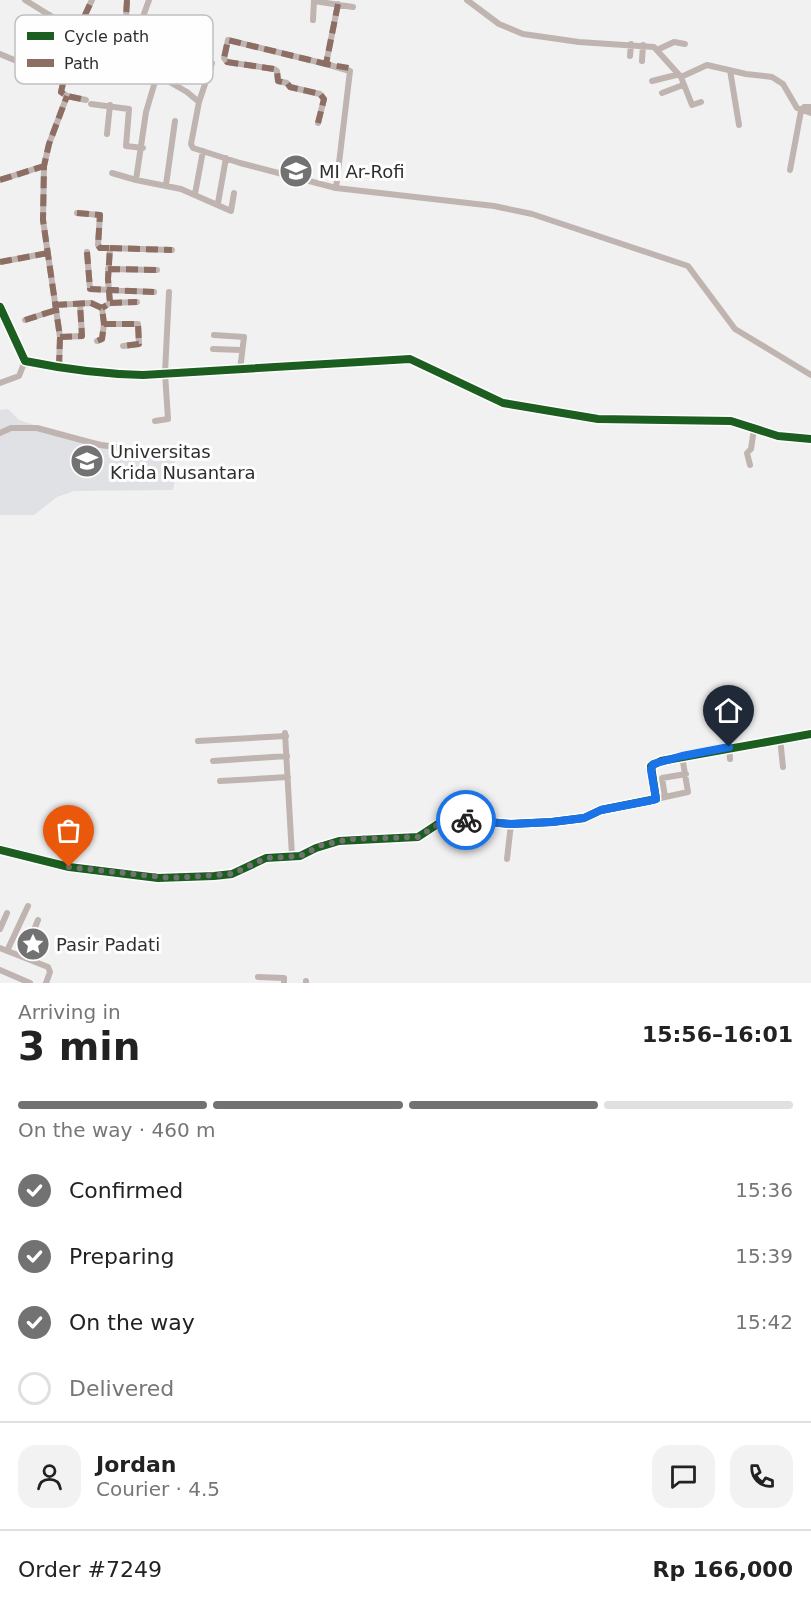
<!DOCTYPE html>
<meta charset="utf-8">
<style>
body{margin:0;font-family:"DejaVu Sans",sans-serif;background:#f2f2f2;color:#222;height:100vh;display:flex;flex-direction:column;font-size:22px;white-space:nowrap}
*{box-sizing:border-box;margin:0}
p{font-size:20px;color:#767676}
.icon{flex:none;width:33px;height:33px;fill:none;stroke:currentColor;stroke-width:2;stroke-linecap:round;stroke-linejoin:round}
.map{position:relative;height:983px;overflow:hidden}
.drawer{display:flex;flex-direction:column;background:#fff;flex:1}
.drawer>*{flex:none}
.pin{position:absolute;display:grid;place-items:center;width:51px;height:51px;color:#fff;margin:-62px -26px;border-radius:50% 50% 50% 0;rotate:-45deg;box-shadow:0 0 6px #0007}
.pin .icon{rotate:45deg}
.courier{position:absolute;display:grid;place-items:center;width:60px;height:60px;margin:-30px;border:4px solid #1a73e8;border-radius:50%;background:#fff;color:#222;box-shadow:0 2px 8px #0007}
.overview em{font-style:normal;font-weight:700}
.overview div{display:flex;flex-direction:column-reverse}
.overview{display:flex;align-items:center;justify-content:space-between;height:102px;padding:0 18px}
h1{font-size:39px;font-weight:700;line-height:45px}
.bar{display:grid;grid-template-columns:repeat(4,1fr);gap:9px 6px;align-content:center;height:72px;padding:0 18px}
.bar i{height:8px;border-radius:4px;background:#e0e0e0}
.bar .current{background:#727273}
.bar p{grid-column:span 4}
.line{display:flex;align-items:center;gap:15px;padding:0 18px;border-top:2px solid #e0e0e0}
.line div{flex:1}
.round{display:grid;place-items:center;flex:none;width:63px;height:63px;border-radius:18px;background:#f2f2f2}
ol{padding:0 18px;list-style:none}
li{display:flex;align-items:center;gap:18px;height:66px}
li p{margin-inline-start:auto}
li .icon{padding:6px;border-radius:50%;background:#727273;color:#fff;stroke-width:4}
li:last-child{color:#767676}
li i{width:33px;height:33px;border:3px solid #e0e0e0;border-radius:50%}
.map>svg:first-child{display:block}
.built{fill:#e0e1e5}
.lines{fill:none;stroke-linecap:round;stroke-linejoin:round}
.minor{stroke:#c0b4b1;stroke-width:6}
.quiet{stroke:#8d6e63;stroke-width:6;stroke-dasharray:12 6;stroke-linecap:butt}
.cycleway-casing{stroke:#fefeff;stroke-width:11}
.cycleway{stroke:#1b5e20;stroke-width:8}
.done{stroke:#727273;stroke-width:6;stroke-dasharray:0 10.8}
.route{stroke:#1a73e8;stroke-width:8}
.labels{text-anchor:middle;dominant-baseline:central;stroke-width:6;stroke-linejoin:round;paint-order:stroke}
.poi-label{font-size:18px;fill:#2e2e2f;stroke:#fefeff;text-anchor:start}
.key{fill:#fefeff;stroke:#c0c0c1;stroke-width:1.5}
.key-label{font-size:16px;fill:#2e2e2f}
</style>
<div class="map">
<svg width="811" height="983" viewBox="0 0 811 983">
<rect width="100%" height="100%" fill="#f1f1f2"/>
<path class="built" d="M8 409 19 420 62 434 132 447 174 448 176 474 173 490 74 491 57 497 34 515H0V410Z"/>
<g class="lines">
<path class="minor" d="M25 0 75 31 128 58 149 0
M127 0 126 17 143 22
M467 0 499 24 523 34 579 42 654 47 681 77 707 65 746 74 772 77 783 84 797 108 811 113
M314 1 353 7
M313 20 314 0
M139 29 185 39
M75 31 61 92 67 96 86 100
M77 32 92 0
M36 43 48 48
M659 49 674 42 685 44
M0 54 43 72 53 35 50 15
M630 56 631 44
M128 58 187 92 199 102 191 144 193 148 240 163 336 188 494 206 532 214 688 266 735 329 811 375
M642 61 643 45
M730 70 739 125
M157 75 146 112 136 180 181 189 231 211 234 193
M681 77 692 105 701 102
M652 81 676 75
M662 93 683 85
M199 102 212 63
M91 104 129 109 126 146 143 148
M318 123 324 99 320 94 290 87 287 83 278 81 277 71 274 69 227 62 224 58 228 40 326 64
M107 134 110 105
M790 170 801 111 804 107H811
M112 173 136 180
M0 180 44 166
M166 185 175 121
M336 188 350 71 326 64 338 4
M195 194 203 151
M218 203 226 158
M77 213 100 215 98 245 100 248H110L108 279 110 303 102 308
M110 248 172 250
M87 252 90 289 154 292
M0 262 48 253
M108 269 157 270
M110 303 137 302
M55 305 91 303 102 308 104 324 102 339 97 341
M0 307 25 361C64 369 103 374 143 375L410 359 503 403 598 419 731 421 778 436 811 439
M25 320 56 310
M104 324H138L139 344 123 346
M214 335 244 337 240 370
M60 337 82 336 80 304
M213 349 242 350
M59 367 60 337 43 220 44 166 49 144 67 96
M0 383 19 376 25 361
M155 421 168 419 165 373 169 292
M0 433 11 428H37L100 445 171 454
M750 465 747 453 751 449 754 429
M285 733 292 856
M780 738 783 767
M198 741 286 736
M729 747 730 759
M213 761 287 756
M220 781 288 777
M665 797 662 778 686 774
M656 799 688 792 682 756
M0 850 69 867 158 878 214 876 232 874 266 858 300 856 316 848 339 841 418 837 447 818 511 824 552 822 584 818 601 810 656 799 651 766 661 761 811 734
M507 859 511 824
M0 929 7 913
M0 948 48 967 50 972 46 983
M7 951 28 906
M23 957 38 920
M0 970 30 983
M258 977 284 978V983
M306 981V983"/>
<path class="quiet" d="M127 0 126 17 143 22
M338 4 326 64 349 68
M75 31 61 92 67 96 86 100
M77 32 92 0
M318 123 324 99 320 94 290 87 287 83 278 81 277 71 274 69 227 62 224 58 228 40 326 64
M0 180 44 166
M77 213 100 215 98 245 100 248H110L108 279 110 303 102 308
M110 248 172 250
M87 252 90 289 154 292
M0 262 48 253
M108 269 157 270
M110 303 137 302
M55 305 91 303 102 308 104 324 102 339 97 341
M25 320 56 310
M104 324H138L139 344 123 346
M60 337 82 336 80 304
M59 367 60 337 43 220 44 166 49 144 67 96"/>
<defs>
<path id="cycleway" d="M0 307 25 361C64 369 103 374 143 375L410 359 503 403 598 419 731 421 778 436 811 439
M0 850 69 867 158 878 214 876 232 874 266 858 300 856 316 848 339 841 418 837 447 818 511 824 552 822 584 818 601 810 656 799 651 766 661 761 811 734"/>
</defs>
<use href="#cycleway" class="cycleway-casing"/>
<use href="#cycleway" class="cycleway"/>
</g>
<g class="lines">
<path class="done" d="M69 867 170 878 232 874 266 858 300 856 322 845 350 839 418 837 447 819 466 820"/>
<path class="route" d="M466 820 511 824 552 822 584 818 601 810 648 801 656 799 651 770 653 764 682 756 729 747"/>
</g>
<defs>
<symbol id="school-disc" viewBox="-11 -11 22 22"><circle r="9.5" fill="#727273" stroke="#fefeff"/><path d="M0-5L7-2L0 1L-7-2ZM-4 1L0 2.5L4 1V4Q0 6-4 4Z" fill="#fff"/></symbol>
<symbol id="university-disc" viewBox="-11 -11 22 22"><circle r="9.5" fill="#727273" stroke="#fefeff"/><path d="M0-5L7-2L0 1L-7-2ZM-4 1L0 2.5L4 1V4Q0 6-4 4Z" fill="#fff"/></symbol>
<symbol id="sight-disc" viewBox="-11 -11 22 22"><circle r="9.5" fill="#727273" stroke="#fefeff"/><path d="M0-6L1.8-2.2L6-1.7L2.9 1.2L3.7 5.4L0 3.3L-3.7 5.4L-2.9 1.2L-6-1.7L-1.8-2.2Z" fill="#fff"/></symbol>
</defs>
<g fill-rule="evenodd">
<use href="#school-disc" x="277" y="152" width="38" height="38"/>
<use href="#university-disc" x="68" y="442" width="38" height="38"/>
<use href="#sight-disc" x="14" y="925" width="38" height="38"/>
</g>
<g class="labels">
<g class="poi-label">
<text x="319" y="171">MI Ar-Rofi</text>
<text x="110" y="451">Universitas<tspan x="110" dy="21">Krida Nusantara</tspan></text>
<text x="56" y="944">Pasir Padati</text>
</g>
</g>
<rect x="15" y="15" width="198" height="69" rx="9" class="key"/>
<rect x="27" y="32" width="27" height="8" fill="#1b5e20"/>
<rect x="27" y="59" width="27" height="8" fill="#8d6e63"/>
<g class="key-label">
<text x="64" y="42">Cycle path</text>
<text x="64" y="69">Path</text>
</g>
</svg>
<div class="pin" style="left:69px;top:867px;background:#ea580c"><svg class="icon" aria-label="bag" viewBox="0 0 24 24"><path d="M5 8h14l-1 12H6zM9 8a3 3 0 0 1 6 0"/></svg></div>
<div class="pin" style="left:729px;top:747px;background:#1f2937"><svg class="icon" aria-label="home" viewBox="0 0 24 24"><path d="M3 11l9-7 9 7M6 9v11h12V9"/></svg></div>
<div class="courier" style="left:466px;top:820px"><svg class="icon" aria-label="bike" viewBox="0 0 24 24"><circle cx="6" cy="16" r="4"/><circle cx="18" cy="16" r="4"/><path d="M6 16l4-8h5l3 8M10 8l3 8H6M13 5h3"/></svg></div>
</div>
<section class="drawer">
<div class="overview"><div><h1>3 min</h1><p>Arriving in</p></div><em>15:56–16:01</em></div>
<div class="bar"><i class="current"></i><i class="current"></i><i class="current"></i><i></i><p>On the way · 460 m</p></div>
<ol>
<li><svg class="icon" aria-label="check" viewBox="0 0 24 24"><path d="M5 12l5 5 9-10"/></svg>Confirmed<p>15:36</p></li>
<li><svg class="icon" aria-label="check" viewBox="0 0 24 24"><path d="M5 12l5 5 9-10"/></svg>Preparing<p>15:39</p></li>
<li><svg class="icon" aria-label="check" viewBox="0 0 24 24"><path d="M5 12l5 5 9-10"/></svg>On the way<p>15:42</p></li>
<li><i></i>Delivered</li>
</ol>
<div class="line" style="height:108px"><a class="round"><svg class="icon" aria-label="person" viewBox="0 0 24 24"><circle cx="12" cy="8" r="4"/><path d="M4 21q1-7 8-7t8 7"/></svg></a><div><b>Jordan</b><p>Courier · 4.5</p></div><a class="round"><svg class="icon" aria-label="chat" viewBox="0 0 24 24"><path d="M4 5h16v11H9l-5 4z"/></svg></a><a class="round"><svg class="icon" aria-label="phone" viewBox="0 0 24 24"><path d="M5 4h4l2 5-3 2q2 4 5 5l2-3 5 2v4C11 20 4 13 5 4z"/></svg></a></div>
<div class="line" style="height:78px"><div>Order #7249</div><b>Rp 166,000</b></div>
</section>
